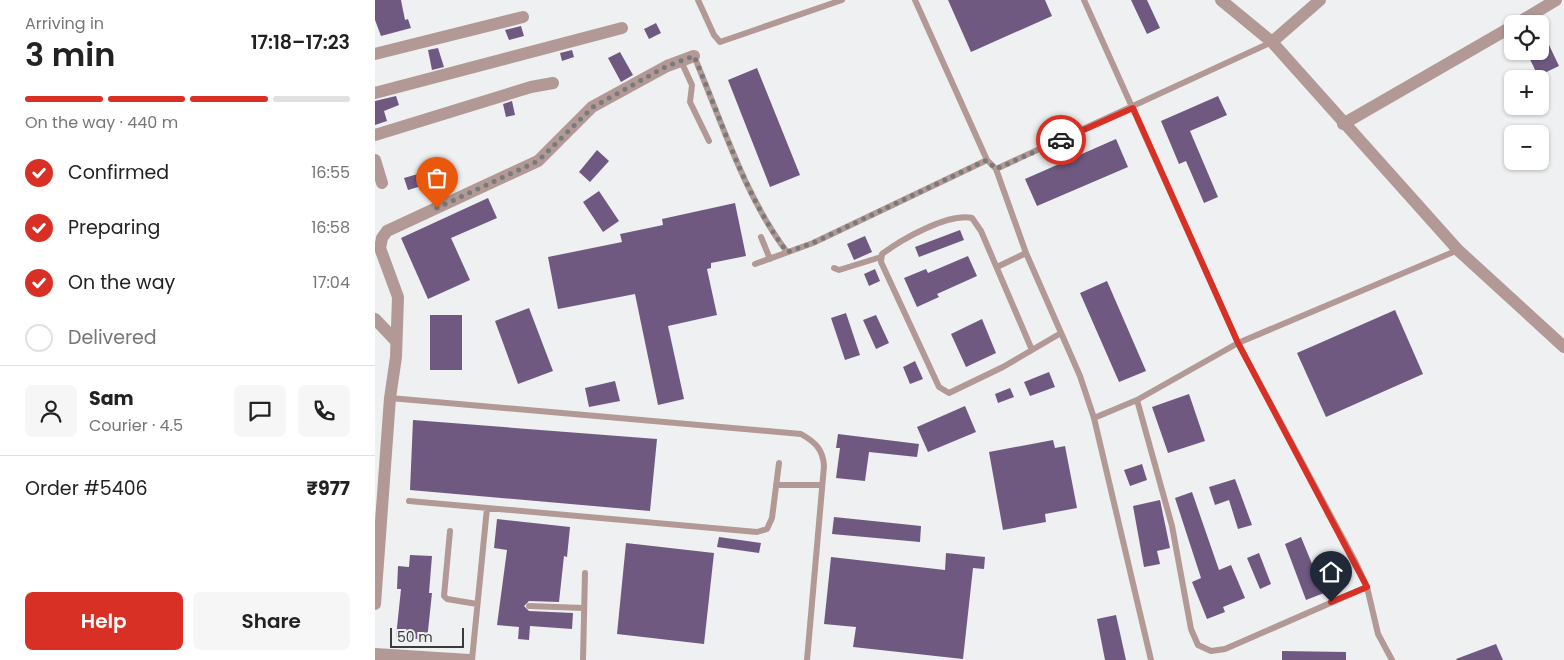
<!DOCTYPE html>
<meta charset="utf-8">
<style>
body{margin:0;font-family:Poppins,sans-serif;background:#f6f6f6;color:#222;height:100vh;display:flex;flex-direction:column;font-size:19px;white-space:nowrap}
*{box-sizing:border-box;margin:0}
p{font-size:16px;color:#767676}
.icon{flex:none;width:28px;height:28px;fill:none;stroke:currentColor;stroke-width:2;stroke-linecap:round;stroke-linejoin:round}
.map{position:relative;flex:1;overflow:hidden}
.drawer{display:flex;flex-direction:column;background:#fff;width:375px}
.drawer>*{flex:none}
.tools{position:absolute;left:1129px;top:15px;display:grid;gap:10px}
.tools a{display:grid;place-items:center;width:45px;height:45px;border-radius:8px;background:#fff;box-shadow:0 1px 4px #0004;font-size:25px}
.scale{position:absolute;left:15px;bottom:12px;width:74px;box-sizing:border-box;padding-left:5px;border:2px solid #3a3b3c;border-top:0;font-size:14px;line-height:18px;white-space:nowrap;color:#3a3b3c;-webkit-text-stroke:4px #eef0f1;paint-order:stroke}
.pin{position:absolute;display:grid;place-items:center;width:42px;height:42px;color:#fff;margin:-51px -21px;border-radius:50% 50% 50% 0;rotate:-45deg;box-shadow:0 0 5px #0007}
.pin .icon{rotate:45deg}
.courier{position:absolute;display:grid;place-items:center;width:50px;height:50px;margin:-25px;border:4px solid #d93025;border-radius:50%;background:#fff;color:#222;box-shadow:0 1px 6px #0007}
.headline em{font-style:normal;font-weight:600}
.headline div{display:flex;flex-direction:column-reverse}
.headline{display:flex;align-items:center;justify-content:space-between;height:85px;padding:0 25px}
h1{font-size:32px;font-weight:600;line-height:38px}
.bar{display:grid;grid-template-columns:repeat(4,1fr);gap:8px 5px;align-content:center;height:60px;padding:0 25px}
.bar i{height:6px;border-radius:4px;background:#e0e0e0}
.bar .selected{background:#d93025}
.bar p{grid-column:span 4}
.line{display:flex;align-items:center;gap:12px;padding:0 25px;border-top:1px solid #e0e0e0}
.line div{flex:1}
.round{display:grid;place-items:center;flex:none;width:52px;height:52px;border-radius:8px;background:#f6f6f6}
ol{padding:0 25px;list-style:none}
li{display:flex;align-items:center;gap:15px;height:55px}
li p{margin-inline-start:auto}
li .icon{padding:5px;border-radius:50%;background:#d93025;color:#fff;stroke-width:4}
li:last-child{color:#767676}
li i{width:28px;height:28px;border:2px solid #e0e0e0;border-radius:50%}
.primary-button{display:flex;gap:10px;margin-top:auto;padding:10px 25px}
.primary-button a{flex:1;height:58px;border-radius:8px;background:#d93025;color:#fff;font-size:20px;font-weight:600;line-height:58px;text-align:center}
.primary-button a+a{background:#f6f6f6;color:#222}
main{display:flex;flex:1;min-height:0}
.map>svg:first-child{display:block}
.building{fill:#705981}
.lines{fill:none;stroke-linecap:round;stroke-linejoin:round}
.service{stroke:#b29995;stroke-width:6}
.minor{stroke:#b29995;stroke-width:12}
.done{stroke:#797a7b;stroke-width:5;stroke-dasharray:0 9}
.route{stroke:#d93025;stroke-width:6}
</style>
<main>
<section class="drawer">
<div class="headline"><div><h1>3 min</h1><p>Arriving in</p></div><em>17:18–17:23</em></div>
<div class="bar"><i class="selected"></i><i class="selected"></i><i class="selected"></i><i></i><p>On the way · 440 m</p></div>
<ol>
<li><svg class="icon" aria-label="check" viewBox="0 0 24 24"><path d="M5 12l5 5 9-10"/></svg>Confirmed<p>16:55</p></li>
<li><svg class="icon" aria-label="check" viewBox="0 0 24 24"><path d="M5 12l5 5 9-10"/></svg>Preparing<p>16:58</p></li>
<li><svg class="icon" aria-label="check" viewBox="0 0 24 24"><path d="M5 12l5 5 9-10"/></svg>On the way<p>17:04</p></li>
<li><i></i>Delivered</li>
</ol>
<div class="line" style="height:90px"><a class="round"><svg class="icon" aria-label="person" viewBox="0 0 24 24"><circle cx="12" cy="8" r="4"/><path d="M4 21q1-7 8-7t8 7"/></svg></a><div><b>Sam</b><p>Courier · 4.5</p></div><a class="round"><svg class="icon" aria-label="chat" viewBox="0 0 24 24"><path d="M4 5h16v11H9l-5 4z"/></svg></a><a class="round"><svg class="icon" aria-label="phone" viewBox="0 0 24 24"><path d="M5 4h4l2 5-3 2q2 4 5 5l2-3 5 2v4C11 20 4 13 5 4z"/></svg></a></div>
<div class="line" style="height:65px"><div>Order #5406</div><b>₹977</b></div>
<div class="primary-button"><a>Help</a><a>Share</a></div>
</section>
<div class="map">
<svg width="1189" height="660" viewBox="0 0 1189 660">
<rect width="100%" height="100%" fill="#eef0f1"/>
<path class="building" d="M0 0H26L30 20 33 19 36 28 6 36 0 20Z
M573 0H670L677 16 596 52Z
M756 0H772L785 28 772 34Z
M281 23 286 33 274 39 269 29Z
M146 26 149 36 134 40 130 30Z
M1165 26 1184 66 1163 76 1151 51H1165Z
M63 48 69 67 57 70 53 50Z
M197 50 199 57 187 61 185 53Z
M245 52 258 75 246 82 233 58Z
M382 68 425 175 395 187 353 80Z
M21 96 24 105 9 111 12 121 0 125V101Z
M843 96 852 115 815 131 843 197 829 203 811 161 804 164 786 121Z
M137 101 140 115 131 117 128 104Z
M741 139 753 167 662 206 650 179Z
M222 150 234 161 215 182 204 172Z
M77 164 80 176 33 190 29 178Z
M224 191 244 221 228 232 208 202Z
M113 198 122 218 76 238 95 280 53 299 26 238Z
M360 203 371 256 336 263V268L332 269 342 315 293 326 309 399 283 405 260 294 183 309 173 257 247 242 245 234 288 225 287 219Z
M585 230 589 240 544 257 540 247Z
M490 236 497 252 479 260 472 244Z
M593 256 602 276 562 294 564 297 542 307 529 278 551 269 553 273Z
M500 269 505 281 494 286 489 274Z
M732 281 771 371 744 382 705 293Z
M154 308 178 371 143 384 120 321Z
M1020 310 1048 374 951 417 922 353Z
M471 313 485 355 470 360 456 318Z
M55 315H87V370H55Z
M501 315 514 343 501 349 488 320Z
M607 319 621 353 591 367 576 334Z
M540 361 548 379 535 384 528 367Z
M674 372 680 387 655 396 649 382Z
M240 381 245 401 214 407 210 388Z
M635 388 639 397 623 403 620 394Z
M814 394 830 441 793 453 777 407Z
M590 406 601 432 553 452 542 427Z
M38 420 282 439 275 511 35 490Z
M463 434 544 444 542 457 494 452 490 481 461 478 465 448H461Z
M678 440 680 448 690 446 702 508 670 514 671 522 628 530 614 452Z
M767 464 772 480 755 486 749 470Z
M860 479 877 525 863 529 854 500 840 505 834 487Z
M817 492 844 570 856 565 870 598 848 607 850 612 832 619 817 582 826 578 800 498Z
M785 500 795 548 782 551 785 564 769 567 758 506Z
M459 517 546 526 545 542 457 534Z
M122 519 195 527 192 557 189 556 184 602 154 601 149 606 154 611 198 613 197 629 155 626 154 640 143 639 144 627 122 625 132 550 119 548Z
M344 537 386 543 384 553 342 547Z
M926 537 949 593 931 600 910 544Z
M251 543 339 553 329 644 242 634Z
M571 553 610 557 609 569 598 568 588 659 478 647 481 627 449 624 456 557 570 570Z
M884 553 896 584 885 589 872 558Z
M35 555 57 556 54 593H57L52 640 21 637 26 589H22L23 566 34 567Z
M741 615 751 660H730L722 619Z
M1121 644 1128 660H1082L1081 659Z
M907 651 971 652V660H907Z"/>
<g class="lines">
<path class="service" d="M323 0 339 35 345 42 467 0
M540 0 612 160 621 169 651 253 705 376 719 418 776 660
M709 0 863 343 980 561 992 587 1003 634 1017 660
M319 56C346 120 370 197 412 252
M306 61 317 85 315 102 334 141
M621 169 897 42
M386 237 395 259
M380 264 438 243 612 160
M622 267 651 253
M459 268 464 270 506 257
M657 350 606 231 597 218C573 213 527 239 507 254L506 262 564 387 574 393 628 367 686 333
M15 398 426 434C440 442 448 449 449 466L432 660
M762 400 797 526 816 629 823 645 836 651 850 649 992 587
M719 418 762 400 863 343 1083 250
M401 485H447
M34 501 382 532 392 529 397 518 404 463
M75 531 69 596 72 599 102 604
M154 606 209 608
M97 660 112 508
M208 660 210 573"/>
<path class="minor" d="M846 0 897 42 1083 250 1189 347
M1141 24 1181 0
M897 42 945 0
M0 54 148 17
M0 93 247 28
M968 124 1138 26
M0 135 156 87 178 83
M0 160 7 183
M0 319 21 341
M0 604 15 398 21 357 23 297 5 248 7 238 12 231 163 161 217 107 292 66 319 56
M0 654 94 660"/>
</g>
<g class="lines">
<path class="done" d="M62 208 163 161 218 107 292 66 319 56C347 121 369 195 412 252L438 243 612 160 621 169 686 140"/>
<path class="route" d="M686 140 758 108 863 343 992 587 956 602"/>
</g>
</svg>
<div class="tools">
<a><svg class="icon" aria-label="locate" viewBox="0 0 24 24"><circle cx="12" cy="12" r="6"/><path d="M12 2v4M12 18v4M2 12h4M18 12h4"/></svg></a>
<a>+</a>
<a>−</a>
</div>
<div class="scale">50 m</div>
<div class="pin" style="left:62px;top:208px;background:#ea580c"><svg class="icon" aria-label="bag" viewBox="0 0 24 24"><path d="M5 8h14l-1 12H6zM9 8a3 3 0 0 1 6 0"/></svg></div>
<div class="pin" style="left:956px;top:602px;background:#1f2937"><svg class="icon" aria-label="home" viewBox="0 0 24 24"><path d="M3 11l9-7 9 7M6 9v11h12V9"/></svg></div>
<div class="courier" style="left:686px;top:140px"><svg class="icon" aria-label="car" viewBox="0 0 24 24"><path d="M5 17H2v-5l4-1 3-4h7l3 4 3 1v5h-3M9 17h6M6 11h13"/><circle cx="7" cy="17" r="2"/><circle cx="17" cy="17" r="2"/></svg></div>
</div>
</main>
